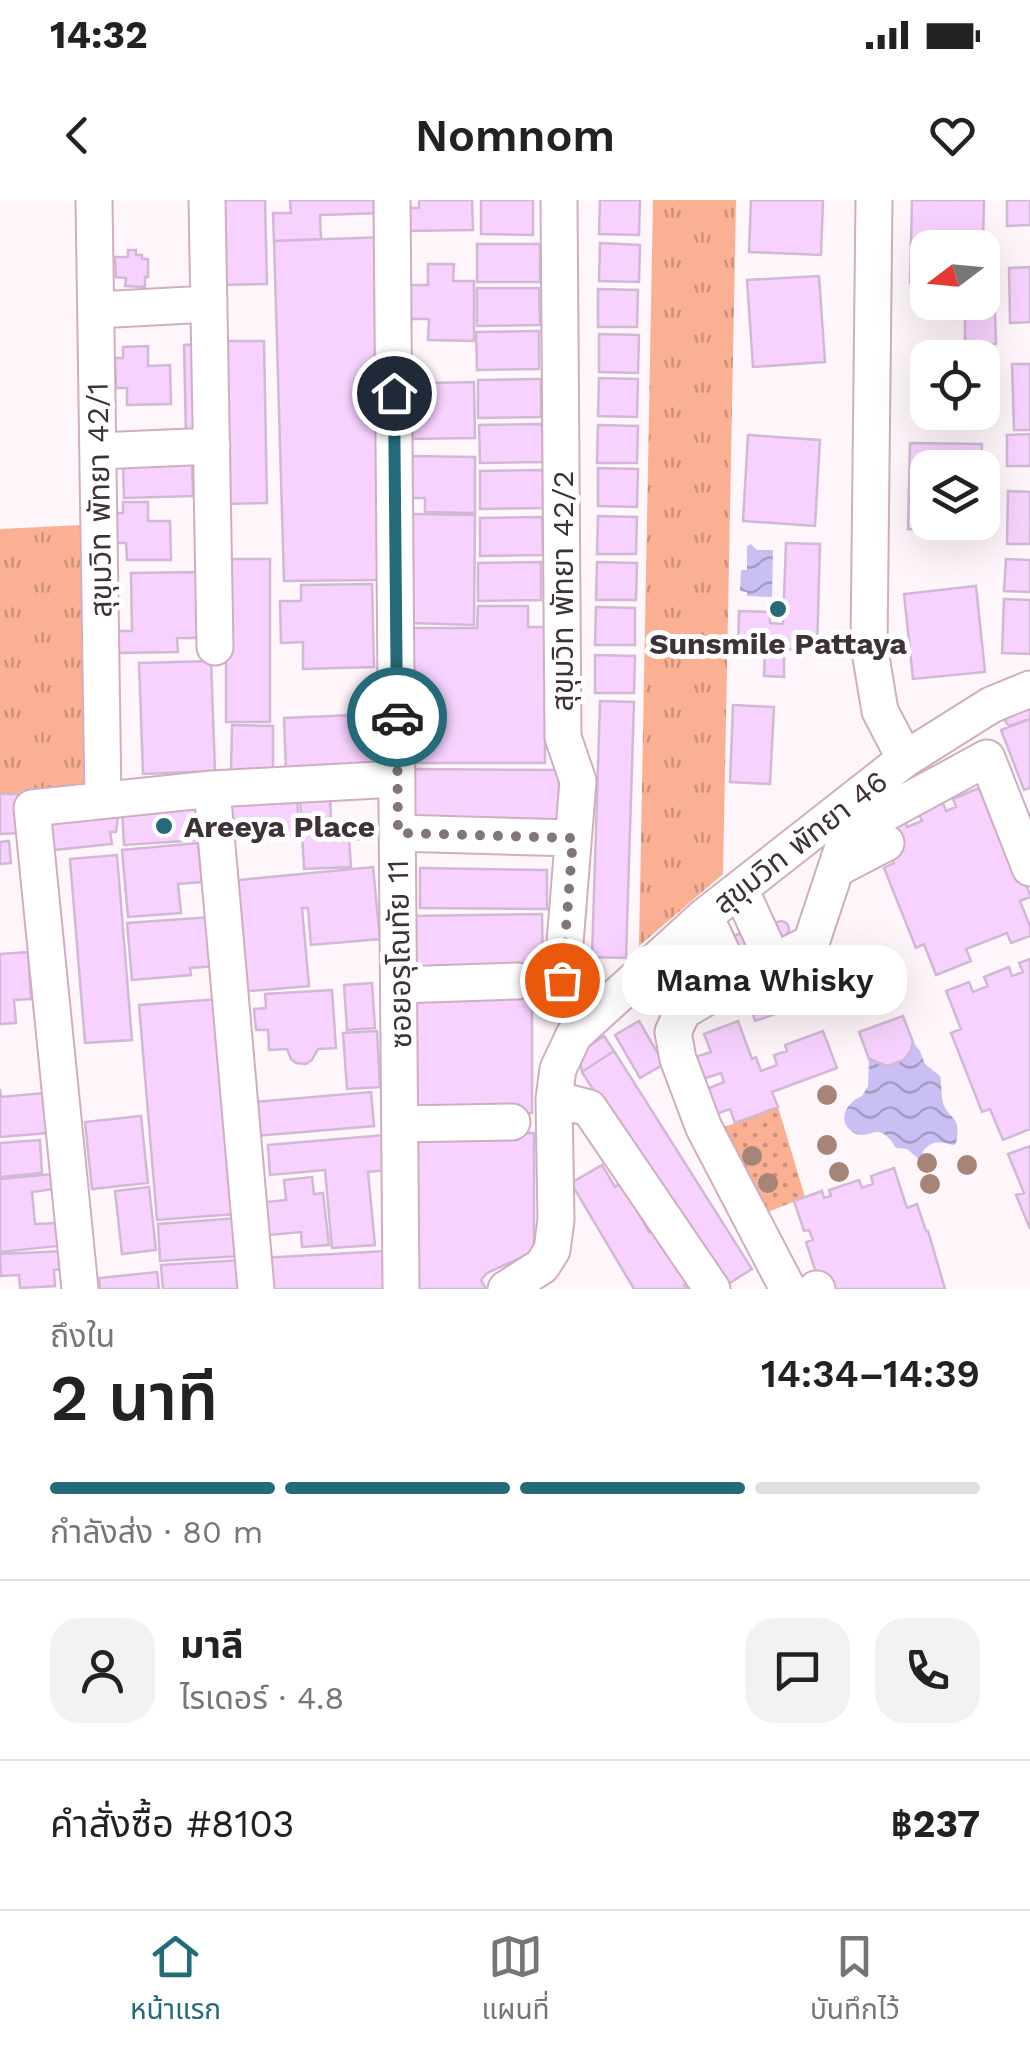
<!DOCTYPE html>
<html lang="th">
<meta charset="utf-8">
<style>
body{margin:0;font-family:"Work Sans","Noto Sans Thai",sans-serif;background:#f2f2f2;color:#222;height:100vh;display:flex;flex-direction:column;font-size:38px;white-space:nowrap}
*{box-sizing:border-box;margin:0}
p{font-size:32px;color:#767676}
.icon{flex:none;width:55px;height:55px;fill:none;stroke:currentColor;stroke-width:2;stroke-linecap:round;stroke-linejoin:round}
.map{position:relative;height:1089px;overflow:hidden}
.panel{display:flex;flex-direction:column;background:#fff;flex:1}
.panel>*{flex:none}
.needle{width:65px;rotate:254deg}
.buttons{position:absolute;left:910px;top:30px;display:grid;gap:20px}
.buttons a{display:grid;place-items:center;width:90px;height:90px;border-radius:20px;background:#fff;box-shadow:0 10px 40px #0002;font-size:50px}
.pin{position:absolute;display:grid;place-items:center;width:85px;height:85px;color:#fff;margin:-42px;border:5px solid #fff;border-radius:50%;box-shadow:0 2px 10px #0007}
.courier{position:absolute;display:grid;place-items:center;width:100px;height:100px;margin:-50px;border:8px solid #246a79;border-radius:50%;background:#fff;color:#222;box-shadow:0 2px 12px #0007}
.bubble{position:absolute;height:70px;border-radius:30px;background:#fff;box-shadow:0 10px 40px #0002;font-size:32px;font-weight:600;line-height:70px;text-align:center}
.headline em{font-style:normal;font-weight:600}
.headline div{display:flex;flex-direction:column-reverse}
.headline{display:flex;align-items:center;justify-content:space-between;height:170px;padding:0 50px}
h1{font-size:65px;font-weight:600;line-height:75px}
.bar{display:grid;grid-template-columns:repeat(4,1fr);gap:15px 10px;align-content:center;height:120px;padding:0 50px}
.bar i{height:12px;border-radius:8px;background:#e0e0e0}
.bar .current{background:#246a79}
.bar p{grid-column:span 4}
.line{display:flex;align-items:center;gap:25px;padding:0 50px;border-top:2px solid #e0e0e0}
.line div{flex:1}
.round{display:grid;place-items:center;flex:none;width:105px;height:105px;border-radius:30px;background:#f2f2f2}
.status{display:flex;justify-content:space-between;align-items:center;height:70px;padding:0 50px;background:#fff;direction:ltr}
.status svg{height:28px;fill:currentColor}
header{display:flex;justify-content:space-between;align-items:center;height:130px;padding:0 50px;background:#fff;font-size:45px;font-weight:600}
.menu{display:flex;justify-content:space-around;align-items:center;height:140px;border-top:2px solid #e0e0e0;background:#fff;font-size:28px;color:#767676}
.menu a{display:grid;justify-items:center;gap:5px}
.menu .current{color:#246a79}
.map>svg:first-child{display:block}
.grass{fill:url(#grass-tufts)}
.garden{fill:url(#garden-dots)}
.water{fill:url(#water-waves)}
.building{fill:#f7d2fe;stroke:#d1b9d5;stroke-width:2.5}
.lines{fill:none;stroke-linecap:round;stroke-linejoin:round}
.minor-casing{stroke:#d1aebf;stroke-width:39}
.minor{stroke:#fff;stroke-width:35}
.tree{fill:#a68478}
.done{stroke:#82767c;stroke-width:10;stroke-dasharray:0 18}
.route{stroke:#246a79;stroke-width:12}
.poi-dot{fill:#246a79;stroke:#fff;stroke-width:4}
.labels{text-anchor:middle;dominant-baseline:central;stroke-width:10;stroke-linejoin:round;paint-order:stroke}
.street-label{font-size:30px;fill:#3f3138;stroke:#fff}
.poi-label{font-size:30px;font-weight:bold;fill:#3f3138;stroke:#fff}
</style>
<div class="status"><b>14:32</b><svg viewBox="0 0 49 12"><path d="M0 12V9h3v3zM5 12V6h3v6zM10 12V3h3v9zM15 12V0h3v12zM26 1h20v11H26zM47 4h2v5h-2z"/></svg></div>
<header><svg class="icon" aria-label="back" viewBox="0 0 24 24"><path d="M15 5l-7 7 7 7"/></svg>Nomnom<svg class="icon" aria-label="heart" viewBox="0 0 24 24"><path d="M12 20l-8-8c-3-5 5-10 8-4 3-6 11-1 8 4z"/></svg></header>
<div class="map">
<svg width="1030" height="1089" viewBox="0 0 1030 1089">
<defs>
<pattern id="grass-tufts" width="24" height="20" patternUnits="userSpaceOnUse" patternTransform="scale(2.5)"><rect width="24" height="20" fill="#fbb094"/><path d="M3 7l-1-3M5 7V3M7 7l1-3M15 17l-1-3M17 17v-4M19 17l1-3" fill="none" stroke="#cd907a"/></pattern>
<pattern id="garden-dots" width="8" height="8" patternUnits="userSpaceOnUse" patternTransform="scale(2.5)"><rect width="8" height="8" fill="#fbb094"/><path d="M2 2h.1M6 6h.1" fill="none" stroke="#cd907a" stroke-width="1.8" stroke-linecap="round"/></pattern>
<pattern id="water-waves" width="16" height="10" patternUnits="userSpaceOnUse" patternTransform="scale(2.5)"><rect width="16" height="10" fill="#cabff2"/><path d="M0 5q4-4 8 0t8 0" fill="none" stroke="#a59cc5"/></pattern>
</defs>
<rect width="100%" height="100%" fill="#fef6fa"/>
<path class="grass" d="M653 0H736L723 674 639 746Z
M81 325 88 588 0 594V329Z"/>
<path class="garden" d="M778 907 805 997 763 1014 721 928Z"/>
<path class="water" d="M751 344 757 350H773L772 397 747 396V392L740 391 741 370H747V346Z
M913 842 920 851 925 864 940 876C942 885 941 896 943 903 950 922 962 914 956 944L953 945C940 941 932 940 923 951L921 961 907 949 896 948C892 942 887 933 878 932 870 932 864 938 854 933 835 922 847 901 862 896L868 886 869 859C893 872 901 865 913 842Z"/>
<path class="building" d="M219 0H265L267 84 222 85Z
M290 0H384V13L320 15 321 39 274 41 273 13H291Z
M419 0H472L473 30 404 31V8H419Z
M481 0H533V35L481 34Z
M600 0H640L639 35 599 34Z
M751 0H823L821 55 749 52Z
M912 0H984L982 84V48H928V84L910 83Z
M1007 0H1030V25L1007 26Z
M384 37 379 380 284 381 274 41Z
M600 43 640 45 639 82 599 81Z
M477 44H540V82H477Z
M128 50H136V55H142V59H148V77H145V87L125 86 126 78 116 77 115 57H128Z
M428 64H454L453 81H474V141L428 140 429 119H408L409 85H428Z
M1030 67V122L1010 123 1009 68Z
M819 76 825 162 753 167 747 80Z
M477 88H539L540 125 477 126Z
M598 89 638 90 637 127H598Z
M995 112 996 144H965V113Z
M539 131V169L477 170 476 132Z
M599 134 639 135 638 173 599 172Z
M220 141H264L267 303 223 304Z
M202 144 204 238H186L184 145Z
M148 146V166L170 165 171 204 127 205V188H116L115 158H123V147Z
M1012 164H1030V230H1014Z
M404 172H429V183L474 182 475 238 405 239Z
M599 178 638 179 637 217 598 216Z
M541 179V217L478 218V180Z
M542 224 543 262 480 263 479 225Z
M598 225 638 226 637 263H597Z
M1030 234V266H1007V235Z
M748 235 820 240 815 326 743 321Z
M910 243 982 244 981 268H928V322H980V331L908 329Z
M407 256 475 257V313L425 312V298H406Z
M192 264 193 296 124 298 123 266Z
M598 268 638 269 637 307 598 306Z
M543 270V308L480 309V271Z
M1008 291 1030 292V344H1007Z
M123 302H148V321H170L171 360H127L126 343H115V313H123Z
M412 314 475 315 474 425 411 423Z
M598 316 637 317 636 354H597Z
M542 317 543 355 480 356V318Z
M786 343 820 344 817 450 784 449V477L764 476 765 452 738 451 739 411 770 412V423L783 424Z
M226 359H270V522H226Z
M1006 359 1030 360V392L1004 391Z
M541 362V400L478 401V363Z
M597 362 637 363 636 400H596Z
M198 372 199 438H177L178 452 118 453V431H132L131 373Z
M372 384 374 467 303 469V442L281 443 280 401H301V385Z
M976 386 985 472 913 479 904 394Z
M1004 399 1030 400V454L1002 453Z
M478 406H528V427H545V563H407L406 428H477Z
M596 407 635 408V445H595Z
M595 455 635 456 634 493H595Z
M211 461 215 571 143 574 139 463Z
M600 501 634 502 626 758 592 757Z
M1030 504V519L1009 526 1001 515Z
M733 505 774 507 770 584 730 582Z
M376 514 378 567 286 570 284 518Z
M1030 519V588L1024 590 1001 530Z
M232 525 273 526V572L231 571Z
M408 569 559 570V628L408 627Z
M979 588 994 626 1001 623 1030 695V697L1020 701 1030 726V736L1011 743 1007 733 966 749 971 761 936 775 924 744 916 748 884 668 894 663 880 628 904 619 907 627 922 621 918 612 943 603 946 611 956 607 953 599Z
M0 594H18L21 633 0 634Z
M297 594 299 634 227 639 224 599Z
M330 594 331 622 373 620 374 638 349 640 351 667 304 669 300 595Z
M196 603 199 640 124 645 122 608Z
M119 607 116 632H110L112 644 44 651 42 615Z
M9 641 11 663 0 664V642Z
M198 643 202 682 178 684 181 713 128 717 122 650Z
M117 655 132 840 85 843 70 659Z
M373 667 380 739 311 745 308 708H302L309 786 239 792 228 681Z
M420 668 547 670V709L420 708Z
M542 714 543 767 412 769 410 716Z
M212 717 216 766 190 768 191 775 132 780 127 723Z
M773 729a8 8 0 1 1 16 0a8 8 0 1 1-16 0Z
M739 734H743L752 750 743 757 733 736Z
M701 749H706L710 763 705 766 697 763 695 758 696 752Z
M28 752 31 799 14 800 16 823 0 824V754Z
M1030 759V929L1003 940 990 909 982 912 951 833 961 829 946 791 969 782 973 792 988 786 984 777 1009 767 1012 776 1023 772 1019 763Z
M372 783 375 828 347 830 344 785Z
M332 790 336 848 318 849 312 860 306 864 296 863 291 859 287 849 269 850 268 830H256L254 809 266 808 265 794Z
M532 793V913L411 914 410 794Z
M219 799 236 1014 157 1020 139 805Z
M775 804 778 813 755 821 752 812Z
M903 816 913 842 910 852 904 860 887 866 869 859 859 832Z
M639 821 664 864 640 878 615 835Z
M738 821 752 859 756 857 761 871 777 865 774 855 787 851 785 845 823 831 837 868 772 892 778 907 735 923 730 909 716 914 707 889 724 882 721 873 700 880 692 858 711 852 704 834Z
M377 831 380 887 347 889 343 833Z
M604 836 614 851 582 872 579 853Z
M614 851 752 1069 720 1089 582 872Z
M0 889 1 897 43 893 47 933 0 937Z
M371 892 374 926 256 936 253 902Z
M141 916 148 983 92 989 85 922Z
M534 933V1052L487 1073 481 1080 486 1089H415L412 934Z
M385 935 388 970 368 972 375 1045 332 1048 325 970 270 975 268 945Z
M40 940 42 973 0 977V943Z
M1030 946V1029L1016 995 1024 993 1008 954Z
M602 965 615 987 621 983 649 1032 658 1027 690 1082 684 1085 687 1089H634L571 983Z
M894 968 907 1008 917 1004 926 1031H928L945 1089H817L816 1073 806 1042 813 1040 809 1030 804 1031 794 1001 822 991 824 998 831 996 829 990 859 980 862 988 873 984 871 976Z
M53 974 54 989 32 992 35 1024 56 1023 58 1046 0 1052V979Z
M312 977 314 994 323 993 329 1045 302 1047 301 1032 259 1036 256 1003 286 1000 284 980Z
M149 987 156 1050 122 1054 115 991Z
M238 1018 240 1056 160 1061 158 1024Z
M63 1051 64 1069 54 1070 55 1086 20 1088 19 1075 1 1076 0 1054Z
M385 1051 386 1089H265L262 1058Z
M241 1060 243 1089H163L161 1065Z
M157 1072 159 1089H100L99 1078Z"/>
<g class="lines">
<defs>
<path id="minor" d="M94 0 103 600
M207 0 215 447
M392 0 401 1089
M559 0 563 537 578 581 562 780
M874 0 869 445 880 511 905 559
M96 110 209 104
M98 251 212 246
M212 589 256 1089
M398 633 573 638
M836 669 886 643
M740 689 773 761
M705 716 735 781
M399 785 517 781
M554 899 589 908 712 1089
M400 924 512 922
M80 1089 32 608 212 589 397 579
M506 1089 542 1066 552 1050 556 1020 554 899 558 869 574 835 705 716 905 559 991 505 1030 489
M788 1089 704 928 678 859 673 832 683 811 735 781 811 743 842 650 852 636 865 624 987 558 1030 668
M816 1089H817"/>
</defs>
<use href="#minor" class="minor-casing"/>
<use href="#minor" class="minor"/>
</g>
<g class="tree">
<circle cx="827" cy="895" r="10"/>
<circle cx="827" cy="945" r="10"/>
<circle cx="752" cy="956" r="10"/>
<circle cx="927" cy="963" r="10"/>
<circle cx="967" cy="965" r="10"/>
<circle cx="839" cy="972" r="10"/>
<circle cx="768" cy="983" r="10"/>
<circle cx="930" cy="984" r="10"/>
</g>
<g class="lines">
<path class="done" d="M397 517 398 633 573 638 562 780"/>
<path class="route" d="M394 193 397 517"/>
</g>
<g class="poi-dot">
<circle cx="778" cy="409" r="10"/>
<circle cx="164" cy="626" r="10"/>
</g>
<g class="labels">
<g class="street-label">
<text transform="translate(99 300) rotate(-91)">สุขุมวิท พัทยา 42/1</text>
<text transform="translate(562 391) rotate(-90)">สุขุมวิท พัทยา 42/2</text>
<text transform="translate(800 642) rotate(-38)">สุขุมวิท พัทยา 46</text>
<text transform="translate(399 754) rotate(-91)">ซอยอรุโณทัย 11</text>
</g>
<g class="poi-label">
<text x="778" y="443">Sunsmile Pattaya</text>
<text x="184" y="626" text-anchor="start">Areeya Place</text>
</g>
</g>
</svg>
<div class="buttons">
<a><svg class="needle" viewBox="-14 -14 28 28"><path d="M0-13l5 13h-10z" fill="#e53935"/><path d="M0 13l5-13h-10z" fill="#767676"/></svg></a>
<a><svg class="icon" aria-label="locate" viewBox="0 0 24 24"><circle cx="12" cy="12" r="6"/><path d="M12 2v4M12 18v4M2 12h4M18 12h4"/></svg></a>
<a><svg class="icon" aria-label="layers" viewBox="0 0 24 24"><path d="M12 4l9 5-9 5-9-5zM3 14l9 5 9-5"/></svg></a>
</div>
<div class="pin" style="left:562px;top:780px;background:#ea580c"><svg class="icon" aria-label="bag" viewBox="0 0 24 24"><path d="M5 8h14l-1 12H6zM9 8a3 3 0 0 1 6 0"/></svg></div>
<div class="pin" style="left:394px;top:193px;background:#1f2937"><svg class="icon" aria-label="home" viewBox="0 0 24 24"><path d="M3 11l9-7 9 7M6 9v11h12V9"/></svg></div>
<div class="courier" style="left:397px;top:517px"><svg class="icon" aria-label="car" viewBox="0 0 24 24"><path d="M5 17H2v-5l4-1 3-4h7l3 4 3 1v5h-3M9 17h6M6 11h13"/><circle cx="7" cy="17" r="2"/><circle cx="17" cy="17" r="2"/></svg></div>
<div class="bubble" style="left:622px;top:745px;width:285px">Mama Whisky</div>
</div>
<section class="panel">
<div class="headline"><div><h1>2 นาที</h1><p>ถึงใน</p></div><em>14:34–14:39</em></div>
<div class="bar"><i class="current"></i><i class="current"></i><i class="current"></i><i></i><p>กำลังส่ง · 80 m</p></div>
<div class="line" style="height:180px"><a class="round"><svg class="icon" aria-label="person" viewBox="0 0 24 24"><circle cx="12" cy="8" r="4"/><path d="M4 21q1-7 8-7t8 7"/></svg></a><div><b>มาลี</b><p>ไรเดอร์ · 4.8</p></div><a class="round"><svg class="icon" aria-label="chat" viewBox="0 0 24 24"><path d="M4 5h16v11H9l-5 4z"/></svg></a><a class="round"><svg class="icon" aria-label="phone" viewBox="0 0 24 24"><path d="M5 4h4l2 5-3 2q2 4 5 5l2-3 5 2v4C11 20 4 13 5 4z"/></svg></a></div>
<div class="line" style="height:130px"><div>คำสั่งซื้อ #8103</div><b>฿237</b></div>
</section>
<nav class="menu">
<a class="current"><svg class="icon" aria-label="home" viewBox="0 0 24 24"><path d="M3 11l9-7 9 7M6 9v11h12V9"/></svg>หน้าแรก</a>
<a><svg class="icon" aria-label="map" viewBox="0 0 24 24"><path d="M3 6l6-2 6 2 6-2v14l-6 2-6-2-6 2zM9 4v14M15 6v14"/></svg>แผนที่</a>
<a><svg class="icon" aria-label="saved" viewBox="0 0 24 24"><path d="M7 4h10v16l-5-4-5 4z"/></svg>บันทึกไว้</a>
</nav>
